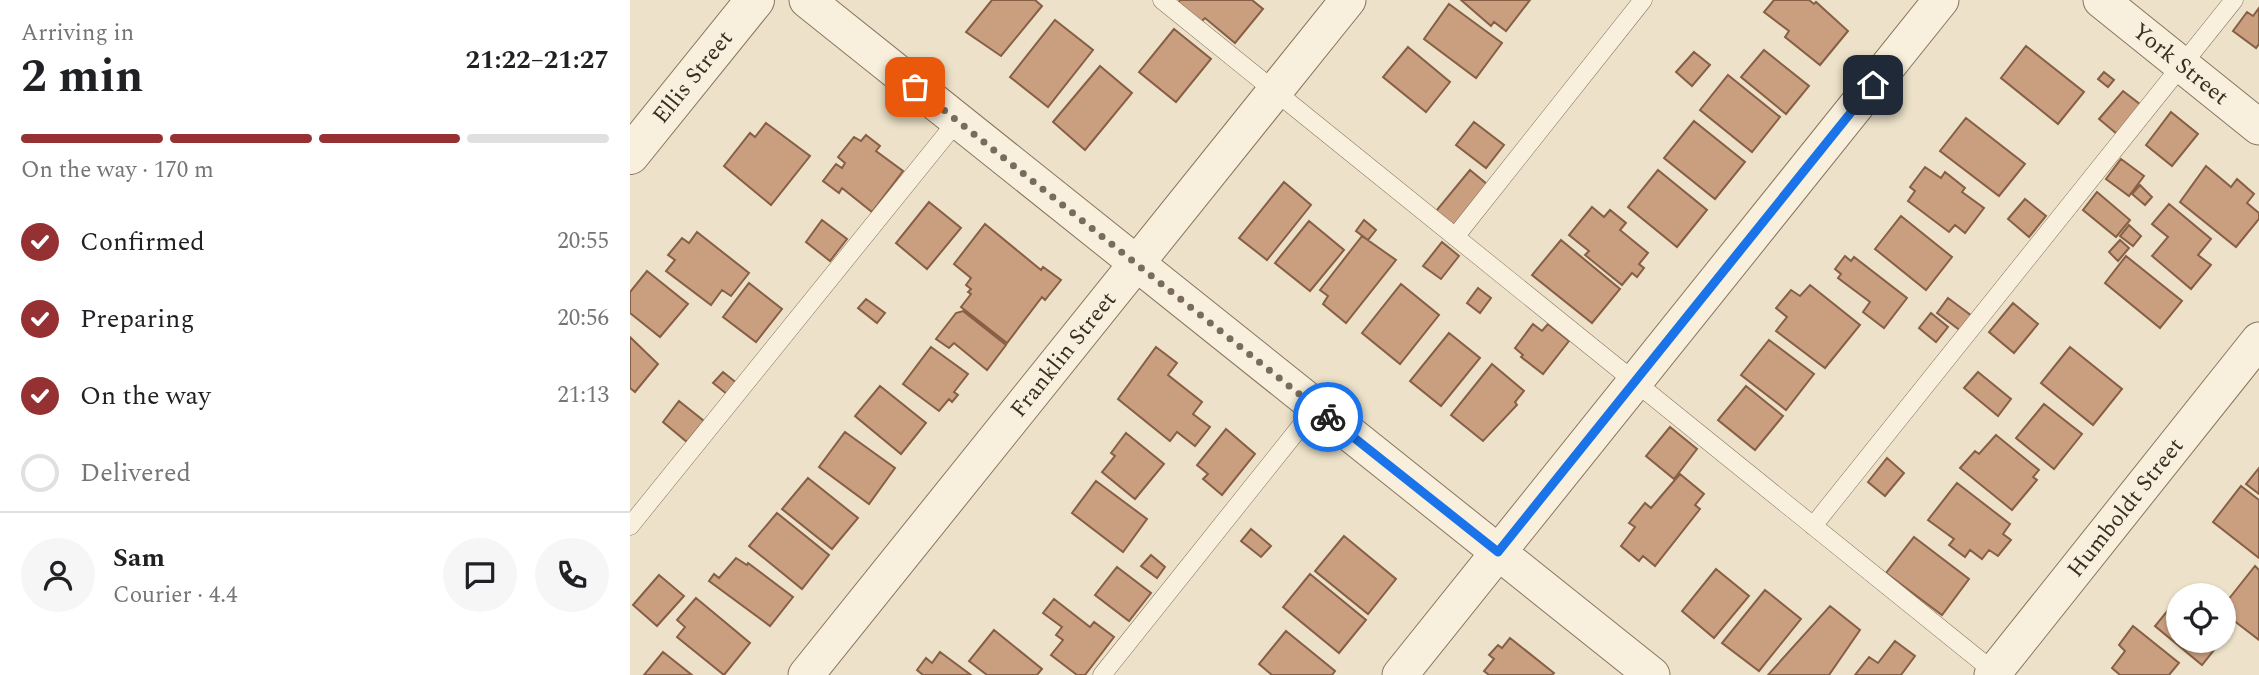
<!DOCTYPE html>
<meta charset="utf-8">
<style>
body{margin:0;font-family:Spectral,serif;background:#f6f6f6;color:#202124;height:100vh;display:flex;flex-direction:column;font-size:26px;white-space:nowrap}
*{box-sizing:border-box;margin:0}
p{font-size:23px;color:#757577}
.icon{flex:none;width:38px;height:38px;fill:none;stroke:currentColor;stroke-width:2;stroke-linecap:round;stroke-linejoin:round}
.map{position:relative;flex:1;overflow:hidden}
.drawer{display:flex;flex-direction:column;background:#fff;width:630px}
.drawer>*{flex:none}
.buttons{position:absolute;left:1536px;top:583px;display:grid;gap:14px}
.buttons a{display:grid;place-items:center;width:70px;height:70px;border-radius:50%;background:#fff;box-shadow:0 2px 5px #0004;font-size:35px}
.pin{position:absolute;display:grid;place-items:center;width:60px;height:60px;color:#fff;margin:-30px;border-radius:14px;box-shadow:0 4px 10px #0006}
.courier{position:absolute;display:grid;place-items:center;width:70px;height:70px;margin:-35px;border:5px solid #1a73e8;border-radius:50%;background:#fff;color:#222;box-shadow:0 2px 9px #0007}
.overview em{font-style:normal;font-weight:700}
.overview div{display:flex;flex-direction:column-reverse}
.overview{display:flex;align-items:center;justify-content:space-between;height:119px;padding:0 21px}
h1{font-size:46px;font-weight:700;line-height:52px}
.bar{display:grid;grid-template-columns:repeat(4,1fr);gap:10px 7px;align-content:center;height:84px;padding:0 21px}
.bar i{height:9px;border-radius:5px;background:#e0e0e0}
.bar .on{background:#953132}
.bar p{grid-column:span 4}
.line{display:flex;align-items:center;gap:18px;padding:0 21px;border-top:2px solid #e0e0e0}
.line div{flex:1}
.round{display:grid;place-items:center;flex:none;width:74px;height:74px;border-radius:37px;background:#f6f6f6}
ol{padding:0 21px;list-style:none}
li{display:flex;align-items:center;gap:21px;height:77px}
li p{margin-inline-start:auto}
li .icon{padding:7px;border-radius:50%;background:#953132;color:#fff;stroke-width:4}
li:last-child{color:#757577}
li i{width:38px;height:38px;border:4px solid #e0e0e0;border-radius:50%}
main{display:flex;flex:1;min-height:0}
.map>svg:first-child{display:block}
.building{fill:#c99f80;stroke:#875f45;stroke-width:2}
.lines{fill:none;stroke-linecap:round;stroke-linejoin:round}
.service-casing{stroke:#89755e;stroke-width:19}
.minor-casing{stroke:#89755e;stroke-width:37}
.tertiary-casing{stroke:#89755e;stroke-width:40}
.service{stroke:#f8efdc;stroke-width:18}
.minor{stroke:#f8efdc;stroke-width:35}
.tertiary{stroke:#f8efdc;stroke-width:38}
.done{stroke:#796c5c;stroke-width:7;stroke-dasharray:0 12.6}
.route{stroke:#1a73e8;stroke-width:9}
.labels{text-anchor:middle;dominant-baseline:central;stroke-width:7;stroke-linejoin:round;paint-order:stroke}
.street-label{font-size:23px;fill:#3a2d21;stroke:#f5ecd8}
</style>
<main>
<section class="drawer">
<div class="overview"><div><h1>2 min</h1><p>Arriving in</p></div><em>21:22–21:27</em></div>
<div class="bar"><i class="on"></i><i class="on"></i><i class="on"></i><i></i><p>On the way · 170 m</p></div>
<ol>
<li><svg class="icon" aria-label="check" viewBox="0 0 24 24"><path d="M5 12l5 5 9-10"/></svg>Confirmed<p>20:55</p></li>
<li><svg class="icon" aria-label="check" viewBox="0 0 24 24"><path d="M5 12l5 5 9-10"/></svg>Preparing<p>20:56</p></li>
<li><svg class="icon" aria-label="check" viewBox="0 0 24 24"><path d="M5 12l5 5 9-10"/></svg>On the way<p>21:13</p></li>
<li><i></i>Delivered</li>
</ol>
<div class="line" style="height:126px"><a class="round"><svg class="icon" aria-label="person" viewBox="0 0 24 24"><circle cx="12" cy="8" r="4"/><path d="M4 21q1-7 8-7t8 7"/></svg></a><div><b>Sam</b><p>Courier · 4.4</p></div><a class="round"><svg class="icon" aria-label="chat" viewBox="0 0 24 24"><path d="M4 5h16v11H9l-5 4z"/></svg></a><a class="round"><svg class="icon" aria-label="phone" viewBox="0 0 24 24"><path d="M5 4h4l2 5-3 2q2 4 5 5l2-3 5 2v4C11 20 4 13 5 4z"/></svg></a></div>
</section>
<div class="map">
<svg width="1629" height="675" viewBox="0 0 1629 675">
<rect width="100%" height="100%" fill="#ede2c9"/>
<path class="building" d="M362 0H405L412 6 371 56 336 32Z
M550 0H622L633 9 605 43 575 18 571 22 548 3Z
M831 0H900L876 31 864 22 861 26Z
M1144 0H1179L1184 4 1186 2 1218 31 1190 65 1155 37 1159 31 1134 12Z
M819 4 872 43 846 78 794 39Z
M1629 8V44L1626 48 1603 31 1617 12 1623 16Z
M425 20 463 50 418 107 380 77Z
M544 29 581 59 546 102 509 72Z
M1396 46 1454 92 1428 124 1371 78Z
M778 47 820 82 796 112 753 77Z
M1134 50 1179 86 1156 114 1111 77Z
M1064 52 1080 65 1062 86 1046 72Z
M470 66 502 93 455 150 423 122Z
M1474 72 1484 80 1478 87 1468 79Z
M1098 75 1150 117 1122 152 1070 110Z
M1493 91 1511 105 1487 134 1469 119Z
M1541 112 1568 134 1542 166 1516 145Z
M1336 118 1395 164 1369 196 1310 151Z
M1064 121 1115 162 1085 199 1034 158Z
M844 122 874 145 856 168 826 145Z
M136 123 180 156 141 205 94 166 120 133 125 137Z
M236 135 250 146 246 151 273 171 242 212 212 188 209 193 193 181 206 164 212 168 215 163 208 157 224 137 231 141Z
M1491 159 1514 176 1499 196 1476 179Z
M1576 166 1601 187 1607 179 1624 194 1617 203 1629 213V219L1606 247 1550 202Z
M1295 167 1311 178 1315 172 1335 188 1332 192 1354 208 1335 233 1325 225 1319 232 1278 201 1285 191 1280 187Z
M840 170 858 185 824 226 806 211Z
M1028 170 1077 210 1047 247 998 207Z
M654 182 681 205 637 260 609 238Z
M1510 185 1522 197 1515 205 1502 194Z
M1467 192 1500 220 1486 237 1453 210Z
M1395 199 1416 216 1399 237 1378 219Z
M299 202 331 228 297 269 266 243Z
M1539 204 1581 239 1568 255 1581 265 1561 289 1522 256 1538 237 1522 224Z
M962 207 974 217 980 210 996 223 990 230 1018 253 1009 264 1014 268 1007 277 1002 273 992 285 955 255 959 251 939 235Z
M1271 216 1322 257 1296 290 1245 249Z
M192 220 217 239 200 261 176 242Z
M734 220 746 230 738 240 726 231Z
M679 221 714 250 680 291 645 263Z
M355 224 411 270 413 267 431 280 415 300 412 297 377 343 331 307 341 294 338 292 341 289 336 285 341 278 324 264Z
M1499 225 1511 236 1503 246 1490 236Z
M67 232 119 273 101 296 92 290 81 305 36 271 45 260 38 255 52 238 59 243Z
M732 236 766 260 716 323 693 304 698 296 690 290Z
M931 240 990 289 962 323 902 275Z
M1490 240 1499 248 1488 261 1479 252Z
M812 242 829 256 811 279 793 266Z
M1215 256 1221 261 1224 257 1277 298 1254 328 1233 312 1240 302 1208 278 1211 274 1205 269Z
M1496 256 1552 301 1530 328 1475 283Z
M17 271 58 304 30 337 0 313V292Z
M119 283 152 309 126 342 93 317Z
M771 284 809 315 770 364 732 333Z
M1180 285 1230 325 1195 368 1146 331 1157 317 1146 308 1161 290 1170 296Z
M848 288 861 298 850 313 837 303Z
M1318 298 1342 316 1331 331 1307 313Z
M236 299 255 313 247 323 228 308Z
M1383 303 1408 324 1384 353 1359 332Z
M333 311 376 345 357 370 324 343 319 348 306 339 326 313Z
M1301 313 1318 327 1306 342 1289 328Z
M903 324 912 331 918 324 939 341 913 374 891 357 893 355 885 348Z
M819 333 850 358 811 406 780 381Z
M0 337 28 364 5 392 0 388Z
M1139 340 1184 374 1156 410 1111 375Z
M301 347 338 374 324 392 328 395 322 402 319 399 309 411 273 384Z
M526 347 547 363 538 375 572 402 563 414 580 427 565 446 547 432 540 441 488 399Z
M1440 347 1492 389 1463 425 1411 383Z
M862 364 894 391 885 402 887 405 853 441 821 415Z
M93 372 108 384 98 395 83 383Z
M1348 372 1381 399 1368 416 1334 388Z
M250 386 296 423 271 454 225 416Z
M1116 386 1153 416 1125 450 1088 420Z
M49 401 74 421 57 442 33 422Z
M1414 404 1452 434 1424 469 1386 438Z
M1040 427 1067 449 1044 479 1016 456Z
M596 429 625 454 592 495 573 479 578 474 567 465Z
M215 432 265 468 239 504 189 467Z
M496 433 534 464 505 499 472 472 485 456 481 453Z
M1366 435 1409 470 1403 477 1407 480 1382 510 1330 468 1345 451 1349 454Z
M1257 458 1274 473 1255 496 1238 482Z
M1629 468V494L1616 484Z
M1050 474 1074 494 1065 505 1070 509 1025 566 1013 556 1009 561 991 546 1005 527 999 523 1015 503 1021 508Z
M178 478 228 518 202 549 152 509Z
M466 481 517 519 493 552 442 513Z
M1327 483 1380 524 1373 534 1381 540 1368 556 1359 550 1352 559 1340 550 1335 557 1319 545 1324 539 1298 520Z
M1611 486 1629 500V558L1583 522Z
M147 513 199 555 172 589 119 546Z
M621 529 641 546 631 557 611 541Z
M714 536 766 579 738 614 685 571Z
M1284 537 1339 579 1312 615 1256 573Z
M521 555 535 567 527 578 511 566Z
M106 558 117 565 118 563 163 597 140 626 79 581 84 574 89 578Z
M1625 566 1629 570V640L1594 613V605Z
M487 567 521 593 499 621 465 595Z
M1086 569 1119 596 1084 638 1052 611Z
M680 574 736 620 709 653 653 607Z
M29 575 54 596 27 626 3 605Z
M1135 590 1171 619 1129 671 1092 643Z
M66 598 120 643 94 675 47 637 55 627 47 620Z
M1548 598 1549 640H1592L1572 665 1525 626Z
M424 599 460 627 464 622 484 637 455 675H447L421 655 433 640 426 635 432 627 413 613Z
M1200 606 1230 630 1199 675H1138Z
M1503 626 1549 663 1539 675H1490L1482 668 1495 651 1489 645Z
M364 630 412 669 407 675H357L339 661Z
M656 631 705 671 702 675H642L629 664Z
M880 638 924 673 922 675H859L854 671 864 659 859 655 868 645 872 648Z
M1265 641 1285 656 1271 675H1225L1239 657 1248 663Z
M33 652 62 675H14Z
M310 652 341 675H293L287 670 296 658 302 663Z"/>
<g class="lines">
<defs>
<path id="service" d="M532 0 1368 675
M825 237 1013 0
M0 526 328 120
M1183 526 1604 0
M472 675 686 407"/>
<g id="minor">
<path d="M177 0 1022 675"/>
<path id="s1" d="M1471 0 1629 127"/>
<path id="s2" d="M176 675 718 0"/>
<path d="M770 675 1311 0"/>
<path id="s3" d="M1362 675 1629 340"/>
</g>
<g id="tertiary">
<path id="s4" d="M0 155 125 0"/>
</g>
</defs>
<use href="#service" class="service-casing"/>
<use href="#minor" class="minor-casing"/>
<use href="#tertiary" class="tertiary-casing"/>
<use href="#service" class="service"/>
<use href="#minor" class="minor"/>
<use href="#tertiary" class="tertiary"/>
</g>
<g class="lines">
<path class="done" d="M285 87 698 417"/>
<path class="route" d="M698 417 868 552 1243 85"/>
</g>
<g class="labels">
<g class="street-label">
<text stroke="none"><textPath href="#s1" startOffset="102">York Street</textPath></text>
<text stroke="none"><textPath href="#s4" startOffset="100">Ellis Street</textPath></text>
<text stroke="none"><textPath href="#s2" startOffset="411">Franklin Street</textPath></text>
<text stroke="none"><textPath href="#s3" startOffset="214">Humboldt Street</textPath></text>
</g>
</g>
</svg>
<div class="buttons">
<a><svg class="icon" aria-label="locate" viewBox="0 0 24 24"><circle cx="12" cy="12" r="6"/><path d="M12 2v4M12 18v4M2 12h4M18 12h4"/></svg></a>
</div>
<div class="pin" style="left:285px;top:87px;background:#ea580c"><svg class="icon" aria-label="bag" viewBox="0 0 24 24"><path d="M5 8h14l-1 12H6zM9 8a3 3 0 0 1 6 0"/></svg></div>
<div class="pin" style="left:1243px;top:85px;background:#1f2937"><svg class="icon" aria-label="home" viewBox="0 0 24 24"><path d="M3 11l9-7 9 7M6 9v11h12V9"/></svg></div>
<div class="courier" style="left:698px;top:417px"><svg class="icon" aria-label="bike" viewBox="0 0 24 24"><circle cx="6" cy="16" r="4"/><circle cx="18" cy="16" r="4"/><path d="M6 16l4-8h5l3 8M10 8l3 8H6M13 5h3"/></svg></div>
</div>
</main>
